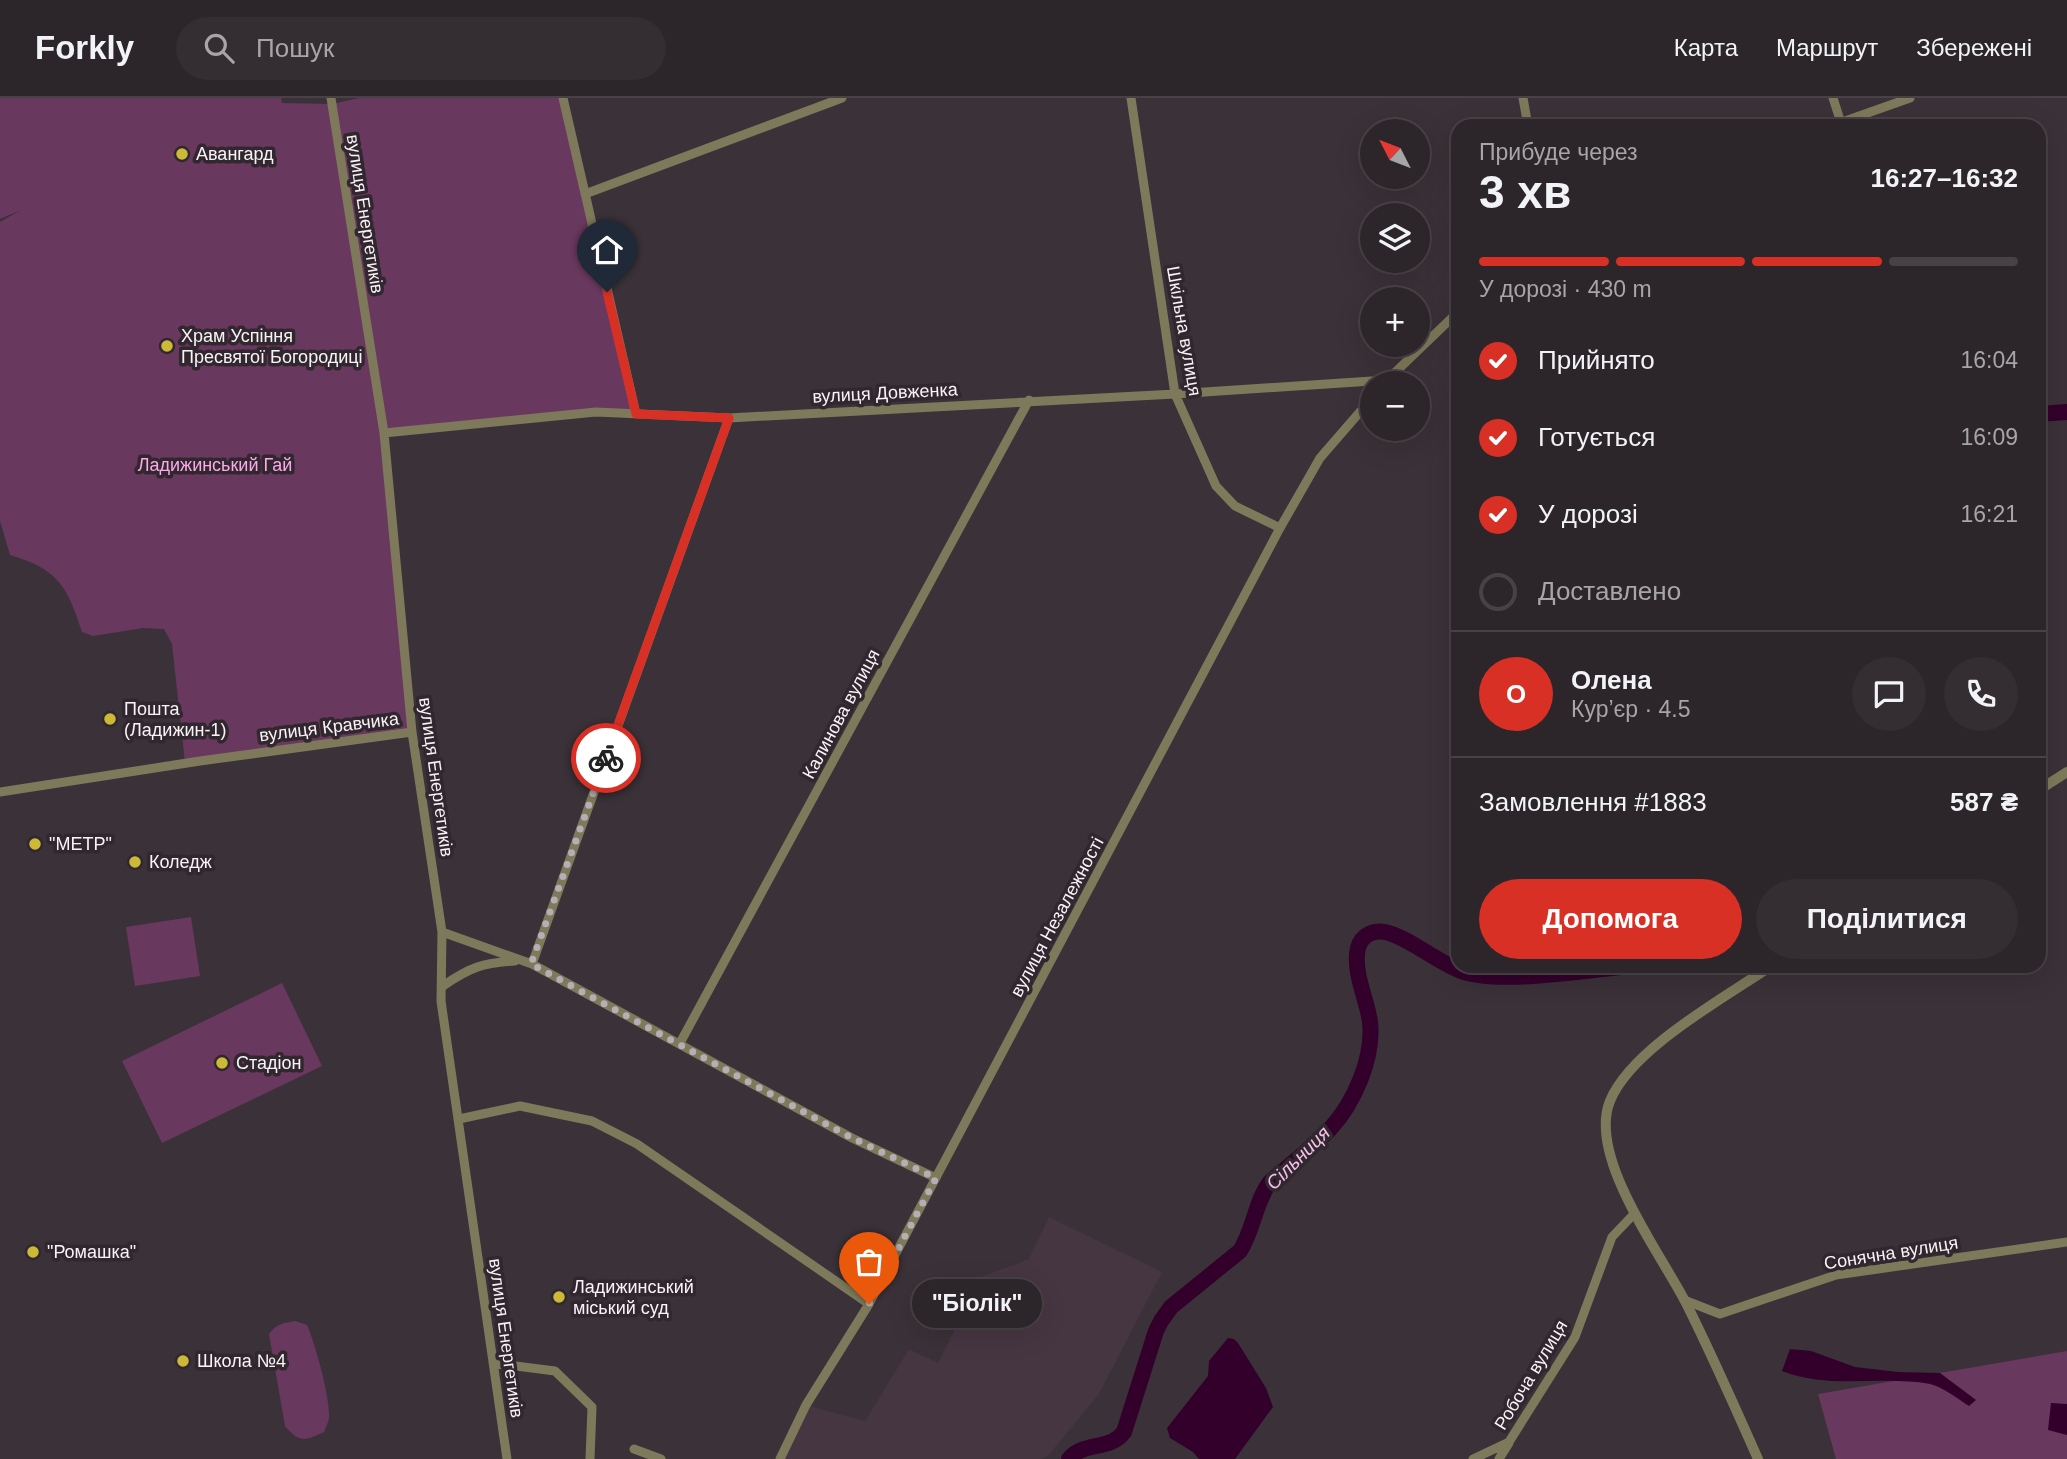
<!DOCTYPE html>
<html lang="uk">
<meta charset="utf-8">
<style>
body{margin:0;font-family:Helvetica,sans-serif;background:#342d32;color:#f1f3f6;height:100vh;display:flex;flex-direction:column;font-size:26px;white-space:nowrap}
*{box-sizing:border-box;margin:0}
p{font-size:23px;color:#a6a5a8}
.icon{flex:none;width:38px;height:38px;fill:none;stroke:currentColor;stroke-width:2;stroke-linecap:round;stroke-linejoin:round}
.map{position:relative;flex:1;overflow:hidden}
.drawer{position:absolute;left:1451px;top:21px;width:595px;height:854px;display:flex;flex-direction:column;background:#2c252a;border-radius:21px;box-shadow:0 7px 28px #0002,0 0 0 2px #484247}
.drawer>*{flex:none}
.needle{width:46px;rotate:312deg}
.controls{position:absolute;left:1360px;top:21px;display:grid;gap:14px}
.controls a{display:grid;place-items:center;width:70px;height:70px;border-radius:50%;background:#2c252a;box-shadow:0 7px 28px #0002,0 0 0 2px #484247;font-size:35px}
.pin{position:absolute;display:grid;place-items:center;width:60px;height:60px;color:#fff;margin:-72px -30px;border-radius:50% 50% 50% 0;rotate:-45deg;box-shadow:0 0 7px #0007}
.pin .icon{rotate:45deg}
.courier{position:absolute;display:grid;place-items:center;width:70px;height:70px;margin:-35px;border:5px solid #d93025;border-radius:50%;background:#fff;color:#222;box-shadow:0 2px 9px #0007}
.bubble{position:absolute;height:49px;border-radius:24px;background:#2c252a;box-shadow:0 7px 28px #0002,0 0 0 2px #484247;font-size:23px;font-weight:600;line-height:49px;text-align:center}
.summary em{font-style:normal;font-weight:600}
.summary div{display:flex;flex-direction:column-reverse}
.summary{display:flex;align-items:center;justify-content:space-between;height:119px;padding:0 28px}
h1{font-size:46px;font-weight:600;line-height:52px}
.bar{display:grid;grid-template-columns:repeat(4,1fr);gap:10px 7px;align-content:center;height:84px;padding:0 28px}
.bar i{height:9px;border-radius:5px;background:#484247}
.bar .active{background:#d93025}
.bar p{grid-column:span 4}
.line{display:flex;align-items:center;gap:18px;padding:0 28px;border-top:2px solid #484247}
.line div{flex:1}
.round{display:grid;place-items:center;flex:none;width:74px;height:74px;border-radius:37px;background:#342d32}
ol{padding:0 28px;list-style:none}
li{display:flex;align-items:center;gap:21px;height:77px}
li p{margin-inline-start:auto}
li .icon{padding:7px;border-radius:50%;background:#d93025;color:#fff;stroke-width:4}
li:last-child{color:#a6a5a8}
li i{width:38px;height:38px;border:4px solid #484247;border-radius:50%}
.primary-button{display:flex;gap:14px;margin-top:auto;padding:14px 28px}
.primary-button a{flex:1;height:80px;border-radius:42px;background:#d93025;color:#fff;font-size:28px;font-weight:600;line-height:80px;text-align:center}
.primary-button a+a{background:#342d32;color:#f1f3f6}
header{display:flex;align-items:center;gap:42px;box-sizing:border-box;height:98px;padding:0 35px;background:#2c252a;border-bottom:2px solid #484247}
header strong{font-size:33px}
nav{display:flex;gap:38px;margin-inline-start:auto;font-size:24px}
.search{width:490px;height:63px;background:#342d32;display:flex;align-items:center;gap:18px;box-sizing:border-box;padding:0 24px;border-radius:38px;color:#a6a5a8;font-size:26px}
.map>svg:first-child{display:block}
.built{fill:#463642}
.green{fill:#69385e}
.water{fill:#33002b}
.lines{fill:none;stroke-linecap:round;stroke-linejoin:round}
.river{stroke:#33002b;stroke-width:16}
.minor{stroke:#7e795a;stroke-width:9}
.tertiary{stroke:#7e795a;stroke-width:10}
.done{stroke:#b6aeb4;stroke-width:7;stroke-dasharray:0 12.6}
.route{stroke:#d93025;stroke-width:9}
.poi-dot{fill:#cdb938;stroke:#31272e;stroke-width:2.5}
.labels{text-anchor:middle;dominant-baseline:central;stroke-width:7;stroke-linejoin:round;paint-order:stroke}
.poi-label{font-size:18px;fill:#f9f2f7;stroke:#31272e;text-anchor:start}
.street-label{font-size:18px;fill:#f9f2f7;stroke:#31272e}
.park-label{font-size:18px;fill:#fea7e9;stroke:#31272e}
.water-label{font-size:19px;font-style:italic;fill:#f7c2e9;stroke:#31272e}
</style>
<header>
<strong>Forkly</strong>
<div class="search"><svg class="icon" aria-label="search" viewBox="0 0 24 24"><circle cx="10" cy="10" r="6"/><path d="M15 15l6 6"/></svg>Пошук</div>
<nav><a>Карта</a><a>Маршрут</a><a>Збережені</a></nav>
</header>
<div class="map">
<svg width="2067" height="1361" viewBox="0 0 2067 1361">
<rect width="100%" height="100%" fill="#3b3138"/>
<path class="built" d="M1049 1119 1162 1174 1099 1296 1048 1358 1041 1361H780L806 1307 865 1323 909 1251 938 1265 981 1179 1029 1161Z"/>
<path class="green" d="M0 0H281L282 5 332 6 359 0H563L636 316 598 314 385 335 412 634 185 665 172 546 164 531 143 530 93 538 82 534C67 488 58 471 10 457L0 423V124L21 112 0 121Z
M191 819 200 878 135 888 126 829Z
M282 885 322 968 162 1045 122 963Z
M295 1223 307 1227C315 1245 330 1299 329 1319 329 1324 325 1330 324 1334 305 1343 299 1345 285 1328L269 1236C276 1226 284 1225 295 1223Z
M2067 1253V1361H1836L1818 1296Z"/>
<path class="water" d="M1228 1240 1234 1241 1238 1245 1266 1290 1273 1309 1235 1361H1199L1193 1354 1170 1340 1167 1330 1208 1278 1209 1263Z
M1790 1251 1811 1253 1855 1269 1898 1274 1940 1275 1976 1302 1969 1308C1958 1301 1943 1289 1930 1286 1881 1277 1830 1292 1782 1273Z
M2051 1305 2067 1306V1337L2048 1332Z"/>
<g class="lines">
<path class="river" d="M2039 316 2067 314
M1069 1361C1084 1343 1110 1353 1124 1334L1156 1233 1161 1223 1171 1209 1240 1153C1254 1131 1255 1104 1270 1084 1290 1067 1312 1050 1330 1031 1354 1005 1374 960 1370 924 1367 902 1355 879 1357 856 1358 841 1369 831 1385 834 1406 838 1439 865 1461 873 1500 887 1587 872 1630 868"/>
<path class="minor" d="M331 0 384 335 412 634 442 834 441 903 507 1361
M563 0 636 316
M1131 0 1175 296 1216 388 1235 408 1280 430
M1523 0 1528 28
M1833 0 1841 25
M1831 28 1910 0
M585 96 842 0
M1385 284 1458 214
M384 335 596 314 729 320 1175 296 1387 282
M0 694 200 663 412 634
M442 834 532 866 852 1040 936 1080
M532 866 729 320
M443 888C470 869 483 865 515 863
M680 945 1029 302
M459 1021 520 1008 592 1023 637 1046 869 1206
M1684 1202 1720 1216 1836 1177 2067 1144
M493 1265 555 1273 592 1309 590 1361
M634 1351 661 1361
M780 1361 806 1307 869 1206 1280 430 1320 360 1372 300
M1473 1361 1509 1344 1575 1239 1612 1139 1633 1117
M1499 1361 1509 1345"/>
<path class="tertiary" d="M2039 692 2067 674
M1758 1361C1735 1309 1712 1257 1687 1207 1662 1157 1587 1059 1610 1003 1631 951 1724 900 1771 868"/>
</g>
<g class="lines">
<path class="done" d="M606 660 531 866 852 1040 936 1080 869 1206"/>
<path class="route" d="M606 660 729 320 636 316 607 194"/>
</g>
<g class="poi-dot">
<circle cx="182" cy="56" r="7"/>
<circle cx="167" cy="248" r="7"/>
<circle cx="110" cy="621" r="7"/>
<circle cx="35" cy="746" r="7"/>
<circle cx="135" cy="764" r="7"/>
<circle cx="222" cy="965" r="7"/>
<circle cx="33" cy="1154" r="7"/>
<circle cx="559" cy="1199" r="7"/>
<circle cx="183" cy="1263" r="7"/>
</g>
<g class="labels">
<g class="poi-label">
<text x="196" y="56">Авангард</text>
<text x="181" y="238">Храм Успіння<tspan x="181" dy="21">Пресвятої Богородиці</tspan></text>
<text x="124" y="611">Пошта<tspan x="124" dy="21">(Ладижин-1)</tspan></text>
<text x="49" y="746">"МЕТР"</text>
<text x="149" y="764">Коледж</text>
<text x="236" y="965">Стадіон</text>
<text x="47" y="1154">"Ромашка"</text>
<text x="573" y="1189">Ладижинський<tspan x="573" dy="21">міський суд</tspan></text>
<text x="197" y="1263">Школа №4</text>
</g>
<g class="street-label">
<text transform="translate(365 116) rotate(81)">вулиця Енергетиків</text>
<text transform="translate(1184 233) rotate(80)">Шкільна вулиця</text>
<text transform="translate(885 295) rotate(-3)">вулиця Довженка</text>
<text transform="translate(841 616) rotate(-62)">Калинова вулиця</text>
<text transform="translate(329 629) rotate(-7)">вулиця Кравчика</text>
<text transform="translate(436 679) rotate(82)">вулиця Енергетиків</text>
<text transform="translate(1057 819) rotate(-62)">вулиця Незалежності</text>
<text transform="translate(1891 1155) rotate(-9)">Сонячна вулиця</text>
<text transform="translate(506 1240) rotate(82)">вулиця Енергетиків</text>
<text transform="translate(1531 1277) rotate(-59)">Робоча вулиця</text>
</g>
<g class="park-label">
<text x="215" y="367">Ладижинський Гай</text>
</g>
<g class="water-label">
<text transform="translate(1298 1060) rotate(-45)">Сільниця</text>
</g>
</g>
</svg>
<div class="controls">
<a><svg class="needle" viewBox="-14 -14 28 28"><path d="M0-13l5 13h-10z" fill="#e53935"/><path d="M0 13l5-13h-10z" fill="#a6a5a8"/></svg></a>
<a><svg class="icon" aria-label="layers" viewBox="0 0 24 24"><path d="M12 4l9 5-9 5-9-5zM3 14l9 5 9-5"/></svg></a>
<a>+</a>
<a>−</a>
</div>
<div class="pin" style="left:869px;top:1206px;background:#ea580c"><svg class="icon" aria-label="bag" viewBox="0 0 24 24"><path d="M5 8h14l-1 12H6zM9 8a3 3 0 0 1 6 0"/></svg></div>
<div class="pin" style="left:607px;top:194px;background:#1f2937"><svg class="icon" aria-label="home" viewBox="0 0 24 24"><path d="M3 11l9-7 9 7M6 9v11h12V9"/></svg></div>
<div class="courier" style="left:606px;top:660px"><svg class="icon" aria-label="bike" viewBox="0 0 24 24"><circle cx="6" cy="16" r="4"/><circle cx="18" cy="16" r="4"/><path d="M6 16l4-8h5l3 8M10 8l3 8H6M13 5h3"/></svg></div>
<div class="bubble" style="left:912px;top:1181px;width:130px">&quot;Біолік&quot;</div>
<section class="drawer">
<div class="summary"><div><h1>3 хв</h1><p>Прибуде через</p></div><em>16:27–16:32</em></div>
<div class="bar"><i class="active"></i><i class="active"></i><i class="active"></i><i></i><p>У дорозі · 430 m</p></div>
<ol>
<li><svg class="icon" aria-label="check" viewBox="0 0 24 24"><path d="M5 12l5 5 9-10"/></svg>Прийнято<p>16:04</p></li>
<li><svg class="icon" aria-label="check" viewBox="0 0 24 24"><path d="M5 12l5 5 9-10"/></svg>Готується<p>16:09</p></li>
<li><svg class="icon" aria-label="check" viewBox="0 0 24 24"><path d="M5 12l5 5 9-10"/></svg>У дорозі<p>16:21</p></li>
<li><i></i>Доставлено</li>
</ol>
<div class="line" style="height:126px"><b class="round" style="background:#d93025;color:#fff">О</b><div><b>Олена</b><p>Кур’єр · 4.5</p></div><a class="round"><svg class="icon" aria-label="chat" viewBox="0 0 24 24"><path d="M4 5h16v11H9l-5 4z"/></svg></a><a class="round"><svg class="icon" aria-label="phone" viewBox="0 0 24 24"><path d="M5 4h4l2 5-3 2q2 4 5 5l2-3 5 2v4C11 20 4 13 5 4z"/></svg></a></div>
<div class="line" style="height:91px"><div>Замовлення #1883</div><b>587 ₴</b></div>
<div class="primary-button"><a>Допомога</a><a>Поділитися</a></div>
</section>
</div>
